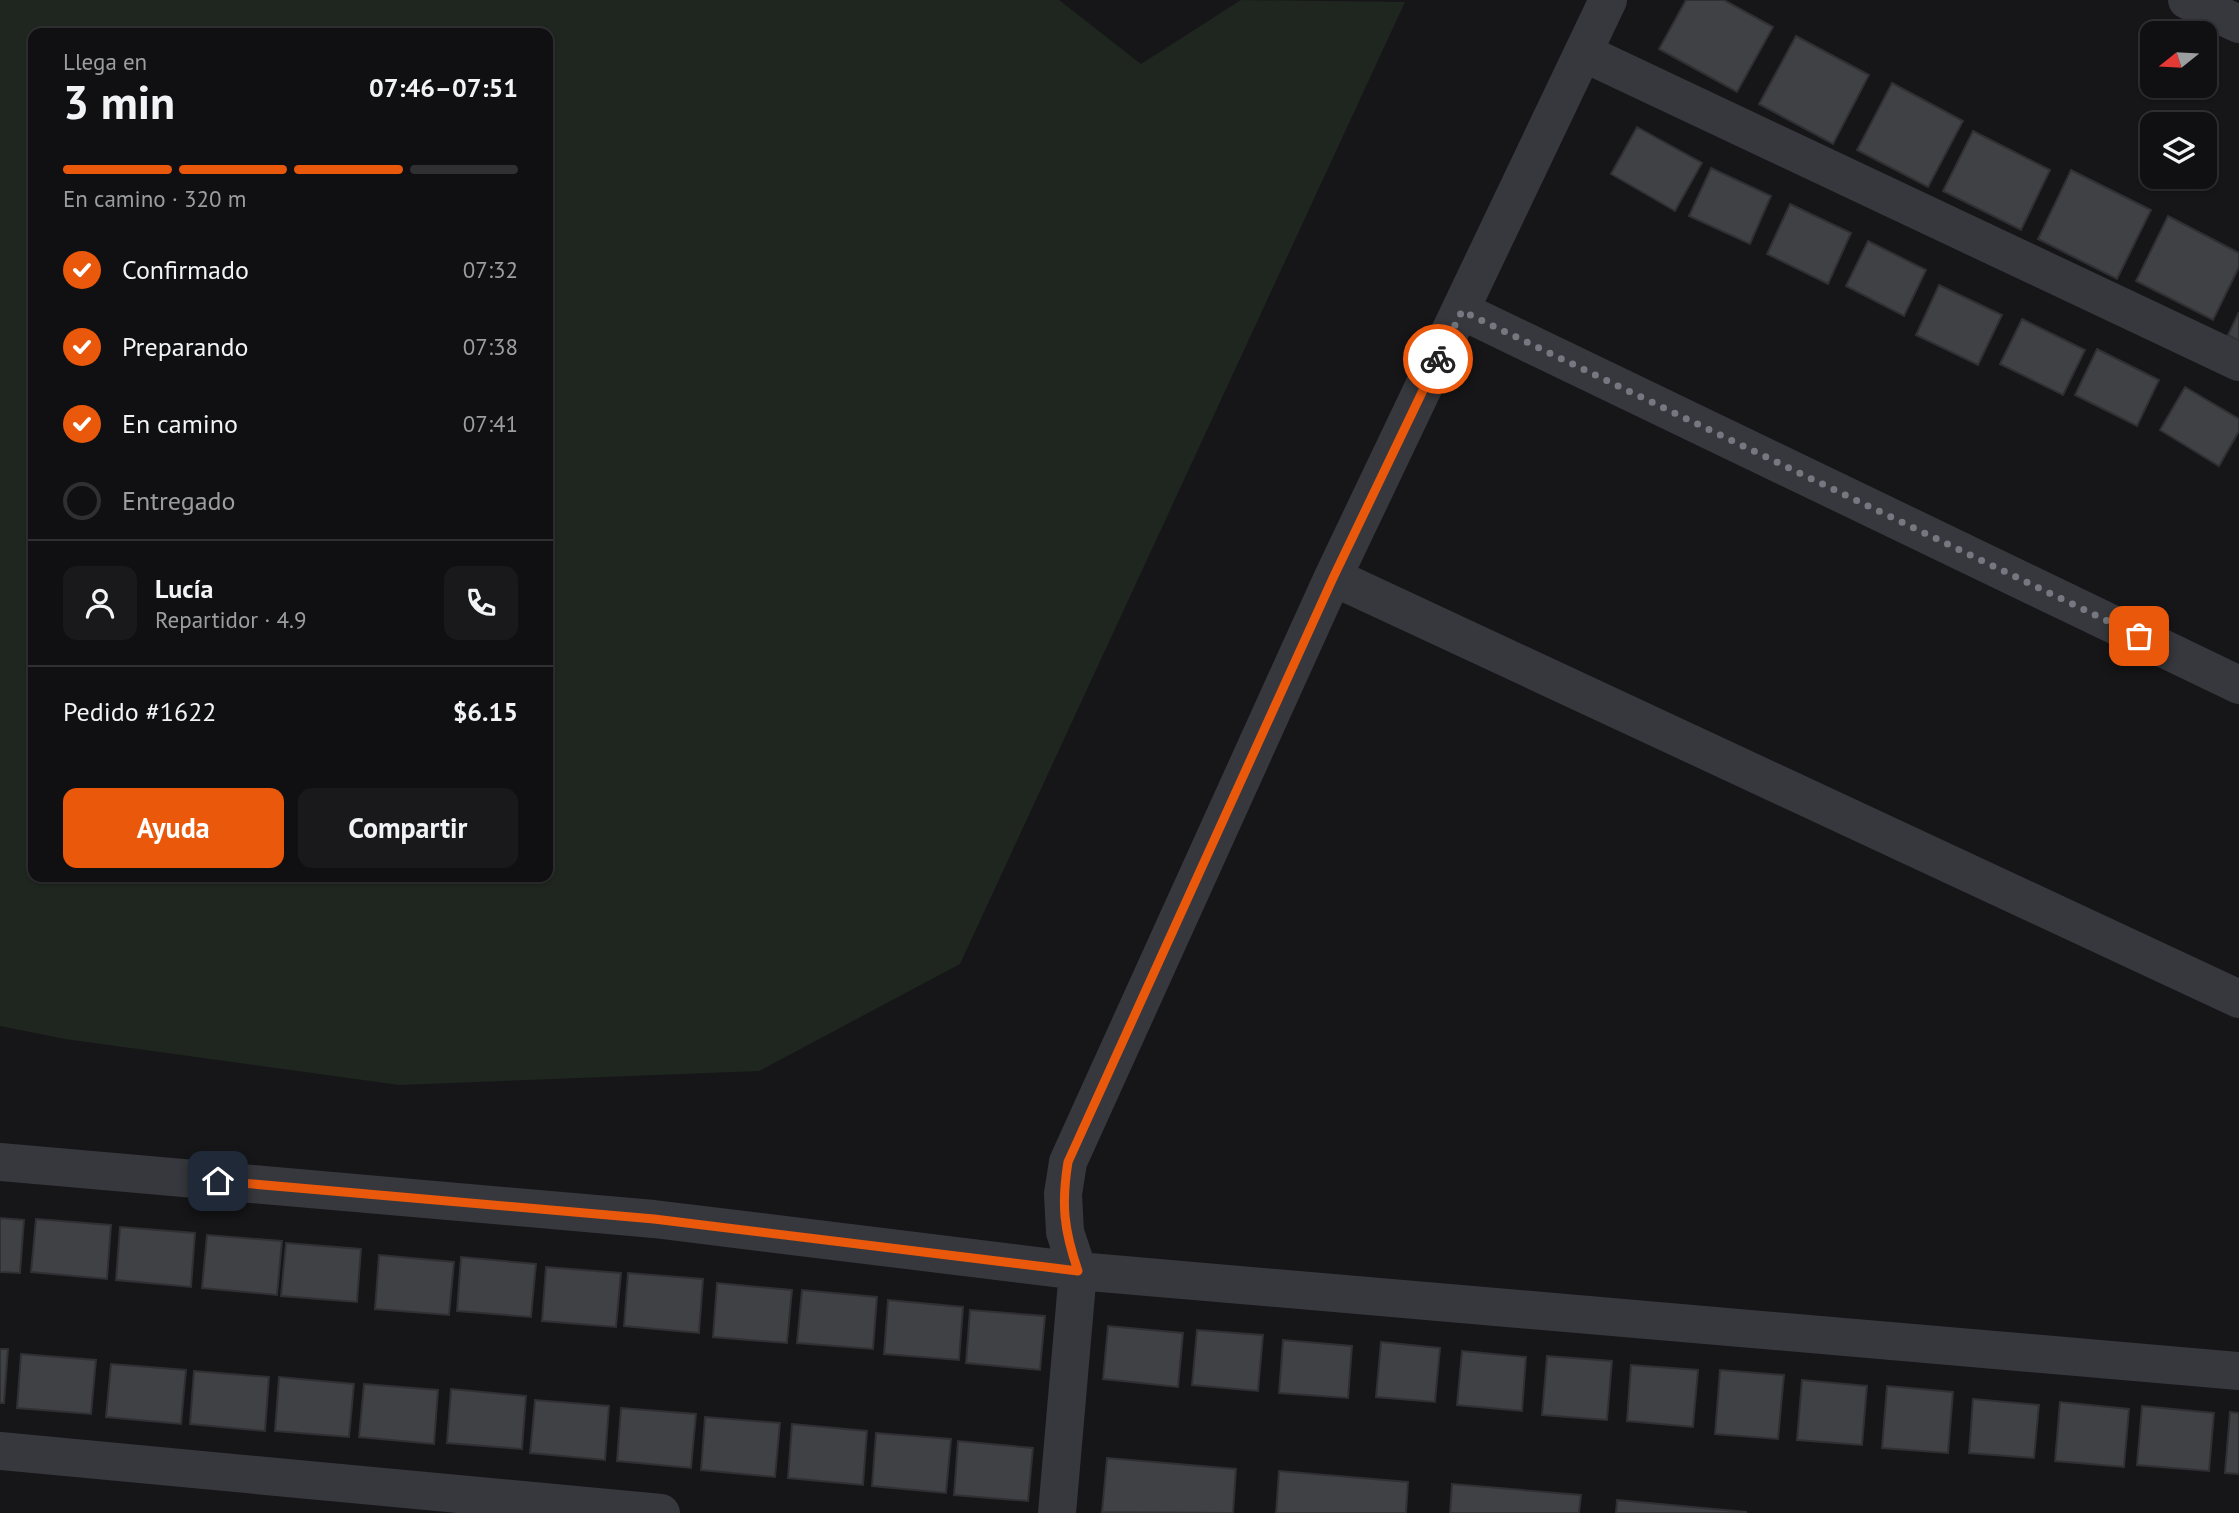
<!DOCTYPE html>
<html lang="es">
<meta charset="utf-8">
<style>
body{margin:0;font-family:"PT Sans",sans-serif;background:#19191b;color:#f1f3f6;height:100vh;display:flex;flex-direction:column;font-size:26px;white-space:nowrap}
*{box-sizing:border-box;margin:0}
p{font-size:23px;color:#9c9d9f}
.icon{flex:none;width:38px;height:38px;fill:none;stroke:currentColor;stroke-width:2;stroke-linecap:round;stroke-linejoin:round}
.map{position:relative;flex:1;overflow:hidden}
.side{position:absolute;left:28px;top:28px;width:525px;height:854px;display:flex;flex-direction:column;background:#101012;border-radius:14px;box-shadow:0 2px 5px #0004,0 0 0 2px #303032}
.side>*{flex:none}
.needle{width:46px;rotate:252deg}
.buttons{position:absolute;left:2140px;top:21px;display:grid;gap:14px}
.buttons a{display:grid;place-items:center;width:77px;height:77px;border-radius:14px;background:#101012;box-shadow:0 2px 5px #0004,0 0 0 2px #303032;font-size:35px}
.pin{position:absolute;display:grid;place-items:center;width:60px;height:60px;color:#fff;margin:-30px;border-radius:14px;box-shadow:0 4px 10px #0006}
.courier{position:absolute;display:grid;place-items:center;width:70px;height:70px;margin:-35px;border:5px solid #ea580c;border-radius:50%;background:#fff;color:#222;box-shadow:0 2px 9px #0007}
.summary em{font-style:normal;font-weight:700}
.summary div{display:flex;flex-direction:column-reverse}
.summary{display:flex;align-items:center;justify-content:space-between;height:119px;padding:0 35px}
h1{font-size:46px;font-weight:700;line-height:52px}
.bar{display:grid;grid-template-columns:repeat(4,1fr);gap:10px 7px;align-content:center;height:84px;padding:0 35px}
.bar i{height:9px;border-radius:5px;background:#303032}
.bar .active{background:#ea580c}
.bar p{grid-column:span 4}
.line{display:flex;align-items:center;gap:18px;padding:0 35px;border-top:2px solid #303032}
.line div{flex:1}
.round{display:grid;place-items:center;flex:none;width:74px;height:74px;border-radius:14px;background:#19191b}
ol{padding:0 35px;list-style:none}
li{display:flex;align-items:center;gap:21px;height:77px}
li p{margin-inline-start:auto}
li .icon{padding:7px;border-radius:50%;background:#ea580c;color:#fff;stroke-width:4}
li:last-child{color:#9c9d9f}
li i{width:38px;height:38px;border:4px solid #303032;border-radius:50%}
.primary-button{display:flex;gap:14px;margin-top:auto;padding:14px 35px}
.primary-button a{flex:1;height:80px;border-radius:14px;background:#ea580c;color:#fff;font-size:28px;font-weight:700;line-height:80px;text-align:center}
.primary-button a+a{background:#19191b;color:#f1f3f6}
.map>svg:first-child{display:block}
.green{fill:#1e261f;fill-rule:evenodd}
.building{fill:#404145;stroke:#303034;stroke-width:2}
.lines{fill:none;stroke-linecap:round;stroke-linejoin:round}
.minor{stroke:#37383d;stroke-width:38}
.done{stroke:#757880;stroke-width:7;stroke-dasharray:0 12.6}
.route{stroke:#ea580c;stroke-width:9}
</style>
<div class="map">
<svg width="2239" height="1513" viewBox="0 0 2239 1513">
<rect width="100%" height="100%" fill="#161618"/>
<path class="green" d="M0 0H1059L1141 64 1241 0 1405 2 960 964 759 1071 399 1085 65 1039 0 1026ZM33 33H548V877H33Z"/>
<path class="building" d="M1686 0H1724L1773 27 1737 92 1659 49Z
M1796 36 1869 75 1833 144 1759 104Z
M1892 83 1963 121 1928 187 1857 150Z
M1637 127 1702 163 1675 211 1611 174Z
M1973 131 2050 170 2021 230 1943 191Z
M1711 168 1771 196 1750 244 1689 216Z
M2071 170 2151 210 2117 279 2038 239Z
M1790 204 1851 233 1828 284 1767 254Z
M2168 216 2239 253V267L2213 320 2136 281Z
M1868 241 1926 270 1904 316 1846 286Z
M1939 285 2002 315 1978 365 1916 335Z
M2239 312V341L2228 335Z
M2022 319 2085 350 2063 395 2000 364Z
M2097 349 2159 380 2137 426 2075 395Z
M2185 387 2239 419V431L2219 466 2160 430Z
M0 1218 24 1220 20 1273 0 1272Z
M36 1219 111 1225 107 1279 31 1272Z
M120 1227 195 1233 191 1287 116 1280Z
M207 1235 282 1241 277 1295 202 1288Z
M286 1243 361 1249 357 1302 281 1296Z
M379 1255 454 1262 449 1315 375 1309Z
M461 1257 536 1264 531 1317 457 1311Z
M546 1267 621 1273 616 1327 542 1321Z
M628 1273 703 1279 699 1333 624 1326Z
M717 1283 792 1290 787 1343 713 1337Z
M802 1290 877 1297 873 1349 797 1343Z
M888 1300 963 1307 959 1360 884 1354Z
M970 1310 1045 1316 1040 1370 966 1363Z
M1108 1326 1183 1333 1178 1387 1103 1379Z
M1197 1330 1263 1335 1258 1391 1192 1385Z
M1283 1340 1352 1346 1348 1398 1279 1393Z
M1381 1342 1440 1348 1435 1402 1376 1397Z
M0 1349H8L4 1403H0Z
M1462 1351 1526 1357 1522 1411 1457 1405Z
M21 1354 96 1360 91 1414 17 1408Z
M1547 1356 1612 1361 1607 1420 1542 1415Z
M111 1364 186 1370 181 1424 106 1417Z
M1631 1365 1698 1370 1693 1427 1627 1421Z
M1720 1370 1784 1375 1778 1439 1715 1434Z
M194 1371 269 1377 265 1431 190 1424Z
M279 1377 354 1384 349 1437 275 1431Z
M1802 1380 1867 1386 1862 1445 1797 1440Z
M364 1384 438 1390 434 1444 359 1437Z
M1887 1386 1953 1392 1948 1453 1882 1448Z
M451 1389 526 1396 522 1449 447 1443Z
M1973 1399 2039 1405 2034 1458 1969 1453Z
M535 1400 609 1406 605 1460 530 1453Z
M2060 1402 2129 1409 2124 1467 2055 1461Z
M2142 1406 2214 1413 2209 1471 2137 1465Z
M621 1408 696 1414 691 1468 617 1461Z
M2230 1412 2239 1413V1474L2225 1473Z
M705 1417 780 1423 775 1477 701 1470Z
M792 1424 867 1431 863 1485 788 1478Z
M876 1433 951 1439 946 1493 872 1486Z
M958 1441 1033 1448 1028 1501 954 1495Z
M1107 1458 1236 1469 1233 1513 1102 1512Z
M1279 1471 1408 1482 1406 1513H1276Z
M1452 1484 1581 1495 1579 1513H1450Z
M1617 1500 1746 1512V1513H1616Z"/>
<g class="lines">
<path class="minor" d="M2187 0 2239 24
M1584 53 2239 362
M1462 311 2239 685
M1333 577 2239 999
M0 1162 654 1219 1078 1271 2239 1371
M0 1451 661 1513
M1057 1513 1078 1271 1065 1232 1063 1194 1068 1162 1333 577 1608 0"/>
</g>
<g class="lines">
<path class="done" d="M1438 359 1462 311 2139 636"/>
<path class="route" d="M218 1181 654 1219 1078 1271C1064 1230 1061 1205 1068 1162L1333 578 1438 359"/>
</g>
</svg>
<div class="buttons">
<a><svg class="needle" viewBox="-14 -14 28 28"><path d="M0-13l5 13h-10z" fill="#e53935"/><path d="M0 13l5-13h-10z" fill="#9c9d9f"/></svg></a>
<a><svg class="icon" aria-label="layers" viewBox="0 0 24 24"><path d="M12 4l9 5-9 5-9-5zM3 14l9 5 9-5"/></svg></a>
</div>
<div class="pin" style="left:2139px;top:636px;background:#ea580c"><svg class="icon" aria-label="bag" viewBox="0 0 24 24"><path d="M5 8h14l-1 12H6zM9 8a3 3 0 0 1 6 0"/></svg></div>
<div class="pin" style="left:218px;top:1181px;background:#1f2937"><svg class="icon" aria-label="home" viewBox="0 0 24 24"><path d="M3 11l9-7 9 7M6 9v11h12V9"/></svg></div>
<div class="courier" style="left:1438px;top:359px"><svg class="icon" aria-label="bike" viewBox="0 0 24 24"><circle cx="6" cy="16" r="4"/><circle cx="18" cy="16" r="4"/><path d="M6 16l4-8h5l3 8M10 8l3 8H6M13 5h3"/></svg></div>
<section class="side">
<div class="summary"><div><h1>3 min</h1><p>Llega en</p></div><em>07:46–07:51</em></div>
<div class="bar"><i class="active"></i><i class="active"></i><i class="active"></i><i></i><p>En camino · 320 m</p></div>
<ol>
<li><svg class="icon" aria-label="check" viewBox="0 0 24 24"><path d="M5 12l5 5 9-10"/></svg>Confirmado<p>07:32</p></li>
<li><svg class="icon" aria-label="check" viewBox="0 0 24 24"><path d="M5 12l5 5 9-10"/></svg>Preparando<p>07:38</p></li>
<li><svg class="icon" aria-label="check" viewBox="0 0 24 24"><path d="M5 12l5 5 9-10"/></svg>En camino<p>07:41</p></li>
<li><i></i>Entregado</li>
</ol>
<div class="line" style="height:126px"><a class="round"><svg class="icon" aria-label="person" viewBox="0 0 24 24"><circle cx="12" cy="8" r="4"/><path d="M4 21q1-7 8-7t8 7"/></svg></a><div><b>Lucía</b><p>Repartidor · 4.9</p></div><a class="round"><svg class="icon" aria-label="phone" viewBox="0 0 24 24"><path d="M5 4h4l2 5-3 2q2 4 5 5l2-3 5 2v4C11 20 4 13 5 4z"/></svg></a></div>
<div class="line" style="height:91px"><div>Pedido #1622</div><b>$6.15</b></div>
<div class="primary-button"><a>Ayuda</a><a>Compartir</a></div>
</section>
</div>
